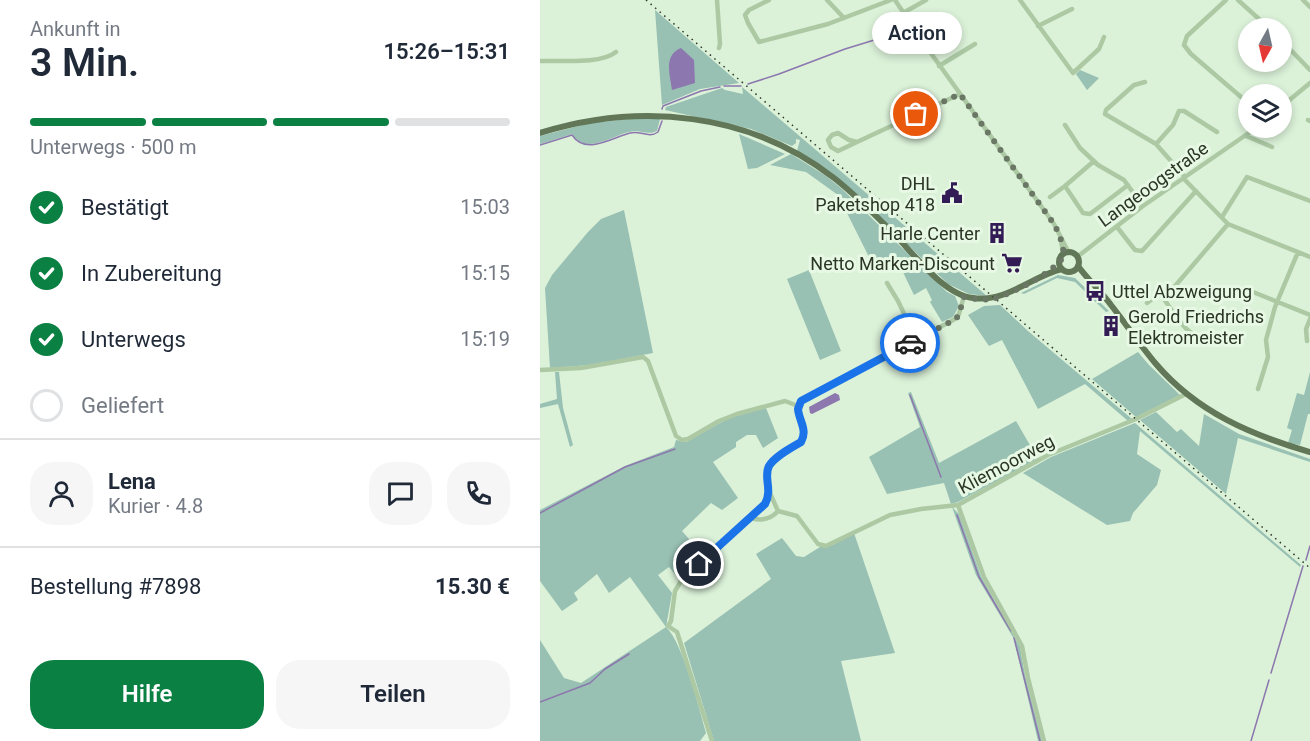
<!DOCTYPE html>
<html lang="de">
<meta charset="utf-8">
<style>
body{margin:0;font-family:Roboto,sans-serif;background:#f6f6f7;color:#1f2937;height:100vh;display:flex;flex-direction:column;font-size:22px;white-space:nowrap}
*{box-sizing:border-box;margin:0}
p{font-size:20px;color:#747a83}
.icon{flex:none;width:33px;height:33px;fill:none;stroke:currentColor;stroke-width:2;stroke-linecap:round;stroke-linejoin:round}
.map{position:relative;flex:1;overflow:hidden}
.details{display:flex;flex-direction:column;background:#fff;width:540px}
.details>*{flex:none}
.needle{width:39px;rotate:188deg}
.tools{position:absolute;left:698px;top:18px;display:grid;gap:12px}
.tools a{display:grid;place-items:center;width:54px;height:54px;border-radius:50%;background:#fff;box-shadow:0 3px 9px #0003;font-size:30px}
.pin{position:absolute;display:grid;place-items:center;width:51px;height:51px;color:#fff;margin:-26px;border:3px solid #fff;border-radius:50%;box-shadow:0 2px 6px #0007}
.courier{position:absolute;display:grid;place-items:center;width:60px;height:60px;margin:-30px;border:4px solid #1a73e8;border-radius:50%;background:#fff;color:#222;box-shadow:0 2px 8px #0007}
.bubble{position:absolute;height:42px;border-radius:21px;background:#fff;box-shadow:0 3px 9px #0003;font-size:20px;font-weight:600;line-height:42px;text-align:center}
.head em{font-style:normal;font-weight:600}
.head div{display:flex;flex-direction:column-reverse}
.head{display:flex;align-items:center;justify-content:space-between;height:102px;padding:0 30px}
h1{font-size:39px;font-weight:600;line-height:45px}
.bar{display:grid;grid-template-columns:repeat(4,1fr);gap:9px 6px;align-content:center;height:72px;padding:0 30px}
.bar i{height:8px;border-radius:4px;background:#e0e1e3}
.bar .current{background:#0b8043}
.bar p{grid-column:span 4}
.line{display:flex;align-items:center;gap:15px;padding:0 30px;border-top:2px solid #e0e1e3}
.line div{flex:1}
.round{display:grid;place-items:center;flex:none;width:63px;height:63px;border-radius:24px;background:#f6f6f7}
ol{padding:0 30px;list-style:none}
li{display:flex;align-items:center;gap:18px;height:66px}
li p{margin-inline-start:auto}
li .icon{padding:6px;border-radius:50%;background:#0b8043;color:#fff;stroke-width:4}
li:last-child{color:#747a83}
li i{width:33px;height:33px;border:3px solid #e0e1e3;border-radius:50%}
.button{display:flex;gap:12px;margin-top:auto;padding:12px 30px}
.button a{flex:1;height:69px;border-radius:24px;background:#0b8043;color:#fff;font-size:24px;font-weight:600;line-height:69px;text-align:center}
.button a+a{background:#f6f6f7;color:#1f2937}
main{display:flex;flex:1;min-height:0}
.map>svg:first-child{display:block}
.green{fill:#98c0b3}
.water{fill:#8c77ae}
.lines{fill:none;stroke-linecap:round;stroke-linejoin:round}
.stream{stroke:#8c77ae;stroke-width:1.5}
.minor{stroke:#acc9a4;stroke-width:4.5}
.major{stroke:#617757;stroke-width:6}
.rail{stroke:#2b3526;stroke-width:1.5;stroke-dasharray:1.5 4.5;stroke-linecap:butt}
.done{stroke:#697764;stroke-width:6;stroke-dasharray:0 10.8}
.route{stroke:#1a73e8;stroke-width:8}
.labels{text-anchor:middle;dominant-baseline:central;stroke-width:6;stroke-linejoin:round;paint-order:stroke}
.poi-label{font-size:18px;fill:#2b3526;stroke:#e7f9e4;text-anchor:end}
.street-label{font-size:18px;fill:#2b3526;stroke:#e7f9e4}
</style>
<main>
<section class="details">
<div class="head"><div><h1>3 Min.</h1><p>Ankunft in</p></div><em>15:26–15:31</em></div>
<div class="bar"><i class="current"></i><i class="current"></i><i class="current"></i><i></i><p>Unterwegs · 500 m</p></div>
<ol>
<li><svg class="icon" aria-label="check" viewBox="0 0 24 24"><path d="M5 12l5 5 9-10"/></svg>Bestätigt<p>15:03</p></li>
<li><svg class="icon" aria-label="check" viewBox="0 0 24 24"><path d="M5 12l5 5 9-10"/></svg>In Zubereitung<p>15:15</p></li>
<li><svg class="icon" aria-label="check" viewBox="0 0 24 24"><path d="M5 12l5 5 9-10"/></svg>Unterwegs<p>15:19</p></li>
<li><i></i>Geliefert</li>
</ol>
<div class="line" style="height:108px"><a class="round"><svg class="icon" aria-label="person" viewBox="0 0 24 24"><circle cx="12" cy="8" r="4"/><path d="M4 21q1-7 8-7t8 7"/></svg></a><div><b>Lena</b><p>Kurier · 4.8</p></div><a class="round"><svg class="icon" aria-label="chat" viewBox="0 0 24 24"><path d="M4 5h16v11H9l-5 4z"/></svg></a><a class="round"><svg class="icon" aria-label="phone" viewBox="0 0 24 24"><path d="M5 4h4l2 5-3 2q2 4 5 5l2-3 5 2v4C11 20 4 13 5 4z"/></svg></a></div>
<div class="line" style="height:78px"><div>Bestellung #7898</div><b>15.30 €</b></div>
<div class="button"><a>Hilfe</a><a>Teilen</a></div>
</section>
<div class="map">
<svg width="770" height="741" viewBox="0 0 770 741">
<rect width="100%" height="100%" fill="#dbf1d8"/>
<path class="green" d="M115 10 199 83 160 89 122 105Z
M540 70 559 78 547 90 536 74Z
M202 87 447 296 429 294 408 284 336 214 257 151 260 140 256 139V143L252 146 211 129 125 110 126 107 182 88 185 90 203 94Z
M90 119H120L117 131C108 135 103 131 94 131 74 133 48 157 32 134L0 144V136L50 123Z
M199 134 245 154 217 168 208 169Z
M251 154 286 176 301 188 407 292 415 296 419 306 413 317 402 322 390 302 392 300 386 288 374 295 359 264 349 270 346 266 336 271 298 195 266 172 230 165Z
M84 210 113 353 50 365 10 368 5 288 12 275 48 232 61 219Z
M269 270 301 351 280 360 247 279Z
M518 275 535 278 569 311 566 312 535 282 517 278 484 294 481 293Z
M460 305 488 331 592 419 588 421 545 384 498 409 462 340 449 346 428 315 444 306Z
M598 352 609 365 640 395 596 417 552 379Z
M15 372H19L23 408 33 445 30 447 18 404 0 408V404L17 399Z
M770 372V414H768L760 445 748 443 752 430 747 428 757 393 764 395Z
M371 392 399 463 476 421 498 459 418 502 411 504 404 483 347 494 329 457 380 427 368 393Z
M226 408 238 438 223 448 216 435H207L196 442V447L173 462 198 498 182 510 171 503 142 531 155 546 152 567 139 579 129 567 118 575 132 593 126 627C143 643 159 708 166 733L160 741H0V640L24 678 41 683 126 627 90 577 69 593 57 574 34 593 38 600 22 611 0 581V510L85 466 134 447 136 440 146 442 189 418Z
M616 412 637 432 641 429 659 446 664 414 699 434 770 459V462L698 438 686 494 600 420Z
M595 423 761 565 760 567 600 431 597 454 621 470 617 485 593 513 590 521 567 525 483 473 511 457Z
M412 507 419 514 441 576 480 647 485 675 502 741H498L474 639 436 575Z
M314 533 355 653 301 661 321 741H174L144 643 231 579 216 554 242 538 256 556 264 557 280 547 293 545Z"/>
<path class="water" d="M141 48 154 60 155 83 132 90C130 75 123 55 141 48Z
M295 393 299 395 300 400 272 414 270 413 269 407Z"/>
<g class="lines">
<path class="stream" d="M208 84 239 74 305 49 367 30
M184 86H201
M122 109 123 106 161 91 180 87
M0 145 32 135C46 156 73 137 90 133 101 130 108 139 118 132L122 121
M370 395 401 477
M0 513 85 467 135 449
M417 515 439 577 471 631
M766 560 770 546
M474 638 500 741
M731 673 763 566
M0 702 50 683 65 669 89 654
M711 741 729 680"/>
<path class="minor" d="M177 0 180 44 179 48
M229 0 209 10 205 15 208 23 219 42 288 24 351 0
M287 0 304 18
M355 0 385 45 514 224 529 253
M480 0 533 73 559 49 564 37
M686 0 647 36 644 45 651 54 708 103
M698 0 729 28
M763 0 770 7
M363 13 386 0
M498 26 532 9
M741 40 770 70
M0 61C21 60 59 65 76 52
M399 66 435 44
M605 82 594 85 566 110 565 114 616 144 645 177
M741 107 770 83
M768 120 770 121
M525 125 540 148 558 165 584 180 603 206
M706 136 732 147
M317 142 298 151 291 147 288 140 292 135 298 133 309 140 317 142 420 94
M616 144 633 125 639 111H644L677 132
M554 161 525 186 543 213 550 214 588 185
M643 178 688 224 770 257
M510 197 525 186
M682 217 707 177 770 201
M577 227 595 250 602 251 656 191
M521 240 523 255
M537 257 603 206 716 128
M347 283 358 301 376 339
M693 290 704 289 713 292 770 315
M607 303 620 293 624 299
M681 339C648 342 640 322 624 299L688 224
M767 341 766 329 770 319
M0 370 41 368 103 357 108 361 136 436 142 440 148 439 179 421 197 414 245 401 258 406
M718 389 728 357 726 340 735 307 758 252
M229 491 238 511 257 516 278 544 286 546 350 515 381 509 418 505 508 455 596 419 646 394
M418 505 444 577 482 646 488 678 504 741
M211 518C221 521 231 519 238 511
M172 741 137 632 128 626 131 621 135 591 141 581 225 504C231 493 227 487 227 475 227 459 249 450 261 442L264 437 258 409 261 401 415 319 419 314 424 296"/>
<path class="major" d="M0 133C100 102 209 112 294 178 316 195 336 216 357 237 376 257 405 295 433 298 466 303 492 276 522 269
M519 262a10 10 0 1 1 20 0a10 10 0 1 1-20 0Z
M538 266C548 280 561 291 571 305 586 324 600 345 616 364 657 412 711 435 770 452"/>
<path class="rail" d="M106 0 770 568"/>
</g>
<g class="lines">
<path class="done" d="M370 343 416 319 419 314 424 297C433 299 443 300 452 299 468 296 519 270 523 256 525 246 518 232 514 224L420 94 376 114"/>
<path class="route" d="M159 564 225 504C233 489 223 477 229 466 235 456 251 448 261 442 268 430 259 421 258 409L261 401 370 343"/>
</g>
<defs>
<symbol id="civic-bare" viewBox="-9 -9 18 18"><path d="M-.6-6.5H3V-4.5H.6V-3L4-1V1h2V6H-6V1h2V-1L-.6-3ZM-1.2 2.5V6h2.4V2.5Z" fill="#331b56" stroke="#e7f9e4" stroke-width="2.5" paint-order="stroke"/></symbol>
<symbol id="building-bare" viewBox="-9 -9 18 18"><path d="M-4-6H4V6H1V3H-1V6H-4ZM-2.5-4.3h1.7v1.8h-1.7ZM.8-4.3h1.7v1.8H.8ZM-2.5-1h1.7V.8h-1.7ZM.8-1h1.7V.8H.8Z" fill="#331b56" stroke="#e7f9e4" stroke-width="2.5" paint-order="stroke"/></symbol>
<symbol id="supermarket-bare" viewBox="-9 -9 18 18"><path d="M-6-5.5h2.5l.6 2H6L4.5 2H-2.5L-4.4-4H-6ZM-1.5 3.2a1.3 1.3 0 1 0 .1 0ZM3 3.2a1.3 1.3 0 1 0 .1 0Z" fill="#331b56" stroke="#e7f9e4" stroke-width="2.5" paint-order="stroke"/></symbol>
<symbol id="bus-bare" viewBox="-9 -9 18 18"><path d="M-5-6H5V4H4V6H2V4H-2V6H-4V4H-5ZM-3.5-4V0h7V-4ZM-3.5 1.2v1.5H-2V1.2ZM2 1.2v1.5H3.5V1.2Z" fill="#331b56" stroke="#e7f9e4" stroke-width="2.5" paint-order="stroke"/></symbol>
</defs>
<g fill-rule="evenodd">
<use href="#civic-bare" x="397" y="178" width="30" height="30"/>
<use href="#building-bare" x="442" y="218" width="30" height="30"/>
<use href="#supermarket-bare" x="457" y="248" width="30" height="30"/>
<use href="#bus-bare" x="540" y="276" width="30" height="30"/>
<use href="#building-bare" x="556" y="311" width="30" height="30"/>
</g>
<g class="labels">
<g class="poi-label">
<text x="395" y="183">DHL<tspan x="395" dy="21">Paketshop 418</tspan></text>
<text x="440" y="233">Harle Center</text>
<text x="455" y="263">Netto Marken-Discount</text>
<text x="572" y="291" text-anchor="start">Uttel Abzweigung</text>
<text x="588" y="316" text-anchor="start">Gerold Friedrichs<tspan x="588" dy="21">Elektromeister</tspan></text>
</g>
<g class="street-label">
<text transform="translate(613 184) rotate(-36)">Langeoogstraße</text>
<text transform="translate(466 464) rotate(-28)">Kliemoorweg</text>
</g>
</g>
</svg>
<div class="tools">
<a><svg class="needle" viewBox="-14 -14 28 28"><path d="M0-13l5 13h-10z" fill="#e53935"/><path d="M0 13l5-13h-10z" fill="#747a83"/></svg></a>
<a><svg class="icon" aria-label="layers" viewBox="0 0 24 24"><path d="M12 4l9 5-9 5-9-5zM3 14l9 5 9-5"/></svg></a>
</div>
<div class="pin" style="left:376px;top:114px;background:#ea580c"><svg class="icon" aria-label="bag" viewBox="0 0 24 24"><path d="M5 8h14l-1 12H6zM9 8a3 3 0 0 1 6 0"/></svg></div>
<div class="pin" style="left:159px;top:564px;background:#1f2937"><svg class="icon" aria-label="home" viewBox="0 0 24 24"><path d="M3 11l9-7 9 7M6 9v11h12V9"/></svg></div>
<div class="courier" style="left:370px;top:343px"><svg class="icon" aria-label="car" viewBox="0 0 24 24"><path d="M5 17H2v-5l4-1 3-4h7l3 4 3 1v5h-3M9 17h6M6 11h13"/><circle cx="7" cy="17" r="2"/><circle cx="17" cy="17" r="2"/></svg></div>
<div class="bubble" style="left:332px;top:12px;width:90px">Action</div>
</div>
</main>
